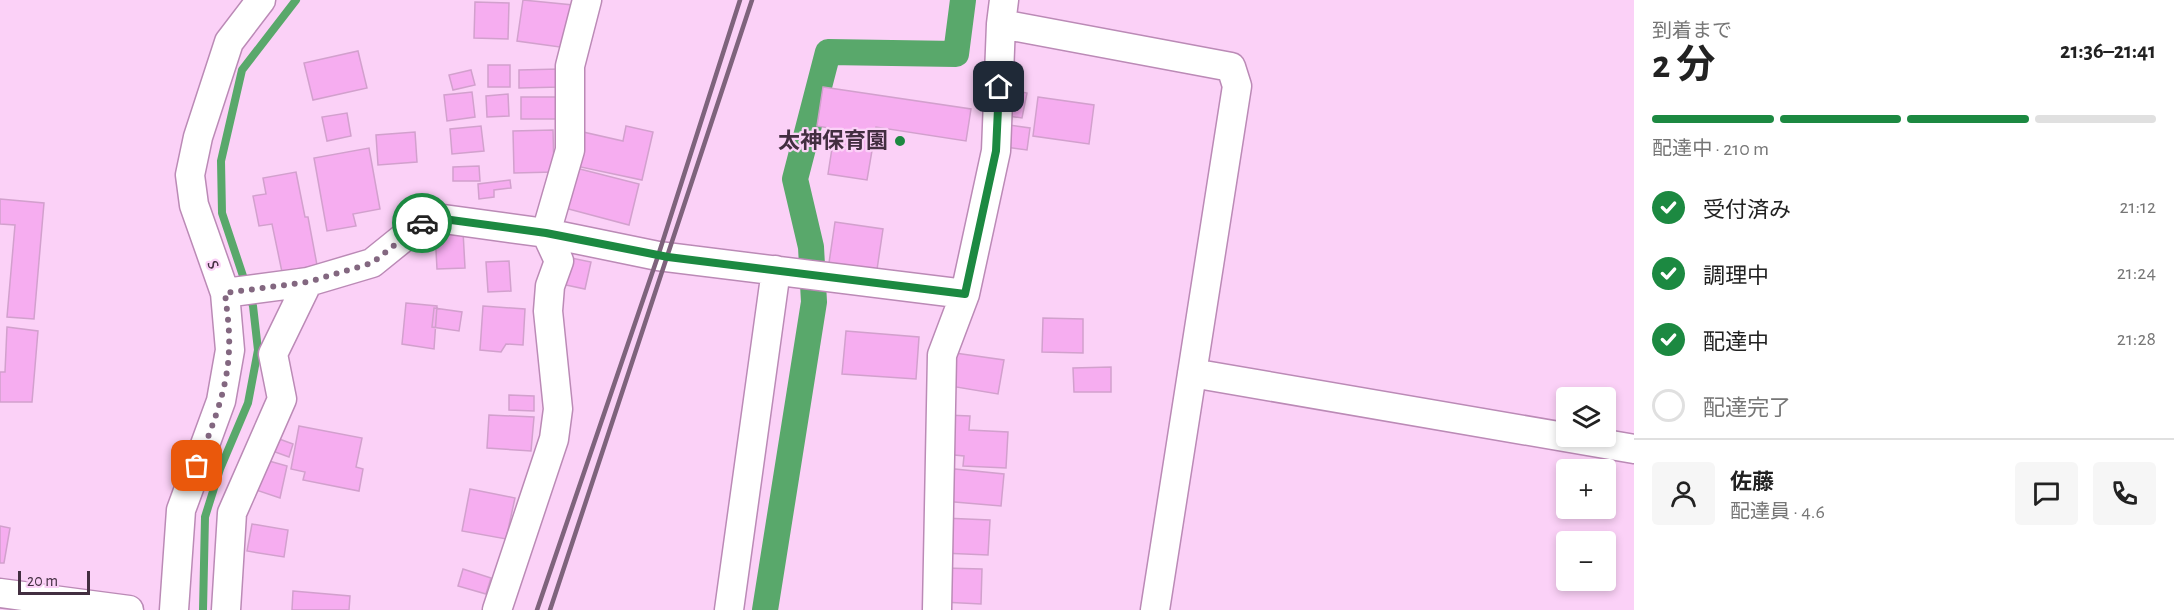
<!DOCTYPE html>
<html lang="ja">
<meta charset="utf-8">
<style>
body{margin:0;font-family:"Alegreya Sans","Noto Sans JP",sans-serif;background:#f6f6f6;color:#222;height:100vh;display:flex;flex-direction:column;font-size:22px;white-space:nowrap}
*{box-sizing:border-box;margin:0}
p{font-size:20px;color:#767676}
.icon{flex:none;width:33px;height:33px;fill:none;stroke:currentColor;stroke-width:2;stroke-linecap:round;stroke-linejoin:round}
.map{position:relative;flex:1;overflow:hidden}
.drawer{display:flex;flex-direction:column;background:#fff;width:540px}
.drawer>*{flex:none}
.controls{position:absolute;left:1556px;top:387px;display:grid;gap:12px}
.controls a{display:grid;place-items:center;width:60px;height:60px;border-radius:6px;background:#fff;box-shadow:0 3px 9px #0003;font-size:30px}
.scale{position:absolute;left:18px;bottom:15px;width:72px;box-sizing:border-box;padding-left:6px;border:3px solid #422e40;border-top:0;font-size:16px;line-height:21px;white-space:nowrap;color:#422e40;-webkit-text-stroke:4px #fbd1f7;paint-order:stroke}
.pin{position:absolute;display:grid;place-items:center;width:51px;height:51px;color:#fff;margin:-26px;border-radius:12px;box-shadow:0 3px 9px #0006}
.courier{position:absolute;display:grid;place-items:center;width:60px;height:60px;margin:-30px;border:4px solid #1c8941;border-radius:50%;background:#fff;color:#222;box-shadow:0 2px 8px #0007}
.headline em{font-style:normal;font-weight:700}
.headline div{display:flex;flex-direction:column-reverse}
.headline{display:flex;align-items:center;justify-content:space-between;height:102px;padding:0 18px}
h1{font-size:39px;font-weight:700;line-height:45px}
.bar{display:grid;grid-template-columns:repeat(4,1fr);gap:9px 6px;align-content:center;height:72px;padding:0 18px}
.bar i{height:8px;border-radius:4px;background:#e0e0e0}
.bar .selected{background:#1c8941}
.bar p{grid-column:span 4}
.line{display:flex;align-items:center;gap:15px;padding:0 18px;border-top:2px solid #e0e0e0}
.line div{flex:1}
.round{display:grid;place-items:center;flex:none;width:63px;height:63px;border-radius:6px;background:#f6f6f6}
ol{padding:0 18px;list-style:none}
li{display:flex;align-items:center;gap:18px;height:66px}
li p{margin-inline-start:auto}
li .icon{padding:6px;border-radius:50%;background:#1c8941;color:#fff;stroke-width:4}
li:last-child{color:#767676}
li i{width:33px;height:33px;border:3px solid #e0e0e0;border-radius:50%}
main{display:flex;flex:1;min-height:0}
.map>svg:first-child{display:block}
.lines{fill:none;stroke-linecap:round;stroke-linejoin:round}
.stream{stroke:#59a86b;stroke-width:8}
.canal{stroke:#59a86b;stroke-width:26}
.building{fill:#f6adf0;stroke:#d2a0cd;stroke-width:1.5}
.minor-casing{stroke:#bb8ab6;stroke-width:31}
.minor{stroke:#fff;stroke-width:28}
.rail{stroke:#7e637c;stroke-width:4.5}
.done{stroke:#836780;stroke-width:6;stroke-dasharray:0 10.8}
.route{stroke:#1c8941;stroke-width:8}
.poi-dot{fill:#1c8941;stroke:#fbd1f7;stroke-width:2}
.labels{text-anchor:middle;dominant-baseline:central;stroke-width:4.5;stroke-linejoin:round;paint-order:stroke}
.poi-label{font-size:22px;font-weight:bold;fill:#422e40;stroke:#fbd1f7;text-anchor:end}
.street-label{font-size:22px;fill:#422e40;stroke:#fbd1f7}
</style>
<main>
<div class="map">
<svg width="1634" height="610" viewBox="0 0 1634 610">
<rect width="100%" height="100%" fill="#fbd1f7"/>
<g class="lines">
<path class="stream" d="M203 610 205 517 220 469 248 403 258 350 253 306 222 213 221 161 242 70 296 0"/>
<path class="canal" d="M765 610 814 302 811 247 795 179 828 52 956 54 963 0"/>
</g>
<path class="building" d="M523 0 573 5 567 48 517 41Z
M475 2 509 3 508 39 474 38Z
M358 51 367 88 313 100 304 63Z
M488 65H510V87H488Z
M559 69 560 87 519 88V70Z
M471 70 475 85 453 90 449 75Z
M823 87 971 109 966 141 876 127 867 180 828 174 835 129 817 126Z
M1006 89 1027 93 1022 118 1002 115Z
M472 92 475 117 447 121 444 95Z
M508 94 509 116 487 117 486 96Z
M521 97H560V119H521Z
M1038 97 1094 105 1089 144 1033 136Z
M347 113 351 136 327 141 322 117Z
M1002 124 1030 128 1027 150 998 146Z
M481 126 484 151 452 154 450 129Z
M626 126 653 132 642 180 576 166 583 132 623 141Z
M553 130 554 172 514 173 513 131Z
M415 132 417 162 378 165 376 135Z
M369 148 380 209 353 214 356 226 327 231 314 158Z
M479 166 480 181H453V167Z
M572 167 639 184 629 225 561 207Z
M296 172 305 217H308L317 265 282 272 272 224 259 226 253 196 266 194 263 178Z
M510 180 511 188 494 190V197L479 199 478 184Z
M0 199 44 203 34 319 7 317 15 225 0 224Z
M835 222 883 229 875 283 829 263Z
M463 231 465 268 437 269 435 232Z
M552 254 591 262 585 289 547 281Z
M509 261 511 291 488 292 486 262Z
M406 303 437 306 434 349 402 344Z
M483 306 525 309 523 345 506 344 501 352 480 350Z
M434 308 462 312 459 331 432 327Z
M1043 318 1083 319V353L1042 352Z
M7 327 38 331 32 402H0V372H5Z
M846 331 919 337 916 379 842 374Z
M955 353 1004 360 998 394 950 386Z
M1111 367V392H1074L1073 368Z
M509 395 534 396V411L509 410Z
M489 415 534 417 531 451 487 448Z
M946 415 970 416 969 430 1008 432 1006 468 963 466 964 456 944 454Z
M299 426 362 438 356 467 363 469 359 491 303 480 305 472 291 469Z
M271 436 293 444 289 457 267 449Z
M262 459 287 466 280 498 253 489Z
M945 468 1004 474 1001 506 943 501Z
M470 489 515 498 506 539 462 531Z
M943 518 990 520 988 555 942 553Z
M252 524 288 530 284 557 247 551Z
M0 526 10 528 4 563H0Z
M943 568 982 569 981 604 942 602Z
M463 569 491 578 486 594 458 586Z
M293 591 350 596 349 610H292Z"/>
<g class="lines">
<defs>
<path id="minor" d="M1001 24 1231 67 1237 86 1155 610
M308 282 372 263 429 217 546 233 658 256 965 294
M225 293 308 282 273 354 282 399 232 513 226 610
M1192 373 1634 449
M0 593 129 610
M174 610 181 510 221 401 230 350 225 293 194 205 190 175 198 137 229 42 261 0
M497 610 554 439 558 409 548 311 550 286 559 261 546 233 570 150V66L587 0
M729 610 776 270
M937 610 942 355 965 294 996 151 1001 24 1004 0"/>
</defs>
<use href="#minor" class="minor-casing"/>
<use href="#minor" class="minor"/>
<path class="rail" d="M537 610 658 256 740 0
M550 610 752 0"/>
</g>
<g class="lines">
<path class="done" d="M197 466C211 429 228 390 229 349 230 331 227 311 225 293L308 282 372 263 422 223"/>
<path class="route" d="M422 223 429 217 546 233 668 257 965 294 996 151 999 87"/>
</g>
<circle class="poi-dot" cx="900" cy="141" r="6"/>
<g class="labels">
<g class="poi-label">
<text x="888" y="141">太神保育園</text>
</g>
<g class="street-label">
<text transform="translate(215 264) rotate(69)">s</text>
</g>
</g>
</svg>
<div class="controls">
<a><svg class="icon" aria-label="layers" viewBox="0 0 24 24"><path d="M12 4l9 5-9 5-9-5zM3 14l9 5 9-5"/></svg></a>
<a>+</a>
<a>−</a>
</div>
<div class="scale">20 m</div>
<div class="pin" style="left:197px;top:466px;background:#ea580c"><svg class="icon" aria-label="bag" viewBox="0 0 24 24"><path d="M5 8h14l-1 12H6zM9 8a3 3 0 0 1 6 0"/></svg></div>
<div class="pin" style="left:999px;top:87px;background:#1f2937"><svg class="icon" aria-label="home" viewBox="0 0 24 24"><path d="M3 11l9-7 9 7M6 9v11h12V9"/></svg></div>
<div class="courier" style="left:422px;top:223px"><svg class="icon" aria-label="car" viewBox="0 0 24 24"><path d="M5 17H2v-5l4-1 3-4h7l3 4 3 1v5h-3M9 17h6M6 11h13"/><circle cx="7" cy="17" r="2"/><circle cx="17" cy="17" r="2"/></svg></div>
</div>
<section class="drawer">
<div class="headline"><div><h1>2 分</h1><p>到着まで</p></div><em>21:36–21:41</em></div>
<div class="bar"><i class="selected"></i><i class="selected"></i><i class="selected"></i><i></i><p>配達中 · 210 m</p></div>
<ol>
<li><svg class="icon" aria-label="check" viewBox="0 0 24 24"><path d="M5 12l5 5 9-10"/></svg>受付済み<p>21:12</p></li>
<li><svg class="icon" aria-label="check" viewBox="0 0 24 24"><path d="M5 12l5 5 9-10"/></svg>調理中<p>21:24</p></li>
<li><svg class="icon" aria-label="check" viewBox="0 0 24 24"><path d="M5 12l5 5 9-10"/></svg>配達中<p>21:28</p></li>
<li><i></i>配達完了</li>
</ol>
<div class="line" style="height:108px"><a class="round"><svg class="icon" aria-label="person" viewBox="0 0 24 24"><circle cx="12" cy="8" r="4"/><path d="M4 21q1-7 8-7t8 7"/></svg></a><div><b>佐藤</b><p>配達員 · 4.6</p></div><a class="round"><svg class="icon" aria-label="chat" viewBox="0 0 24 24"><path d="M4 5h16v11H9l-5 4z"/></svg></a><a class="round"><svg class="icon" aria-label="phone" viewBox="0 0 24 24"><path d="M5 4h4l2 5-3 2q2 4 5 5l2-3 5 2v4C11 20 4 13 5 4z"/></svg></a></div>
</section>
</main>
